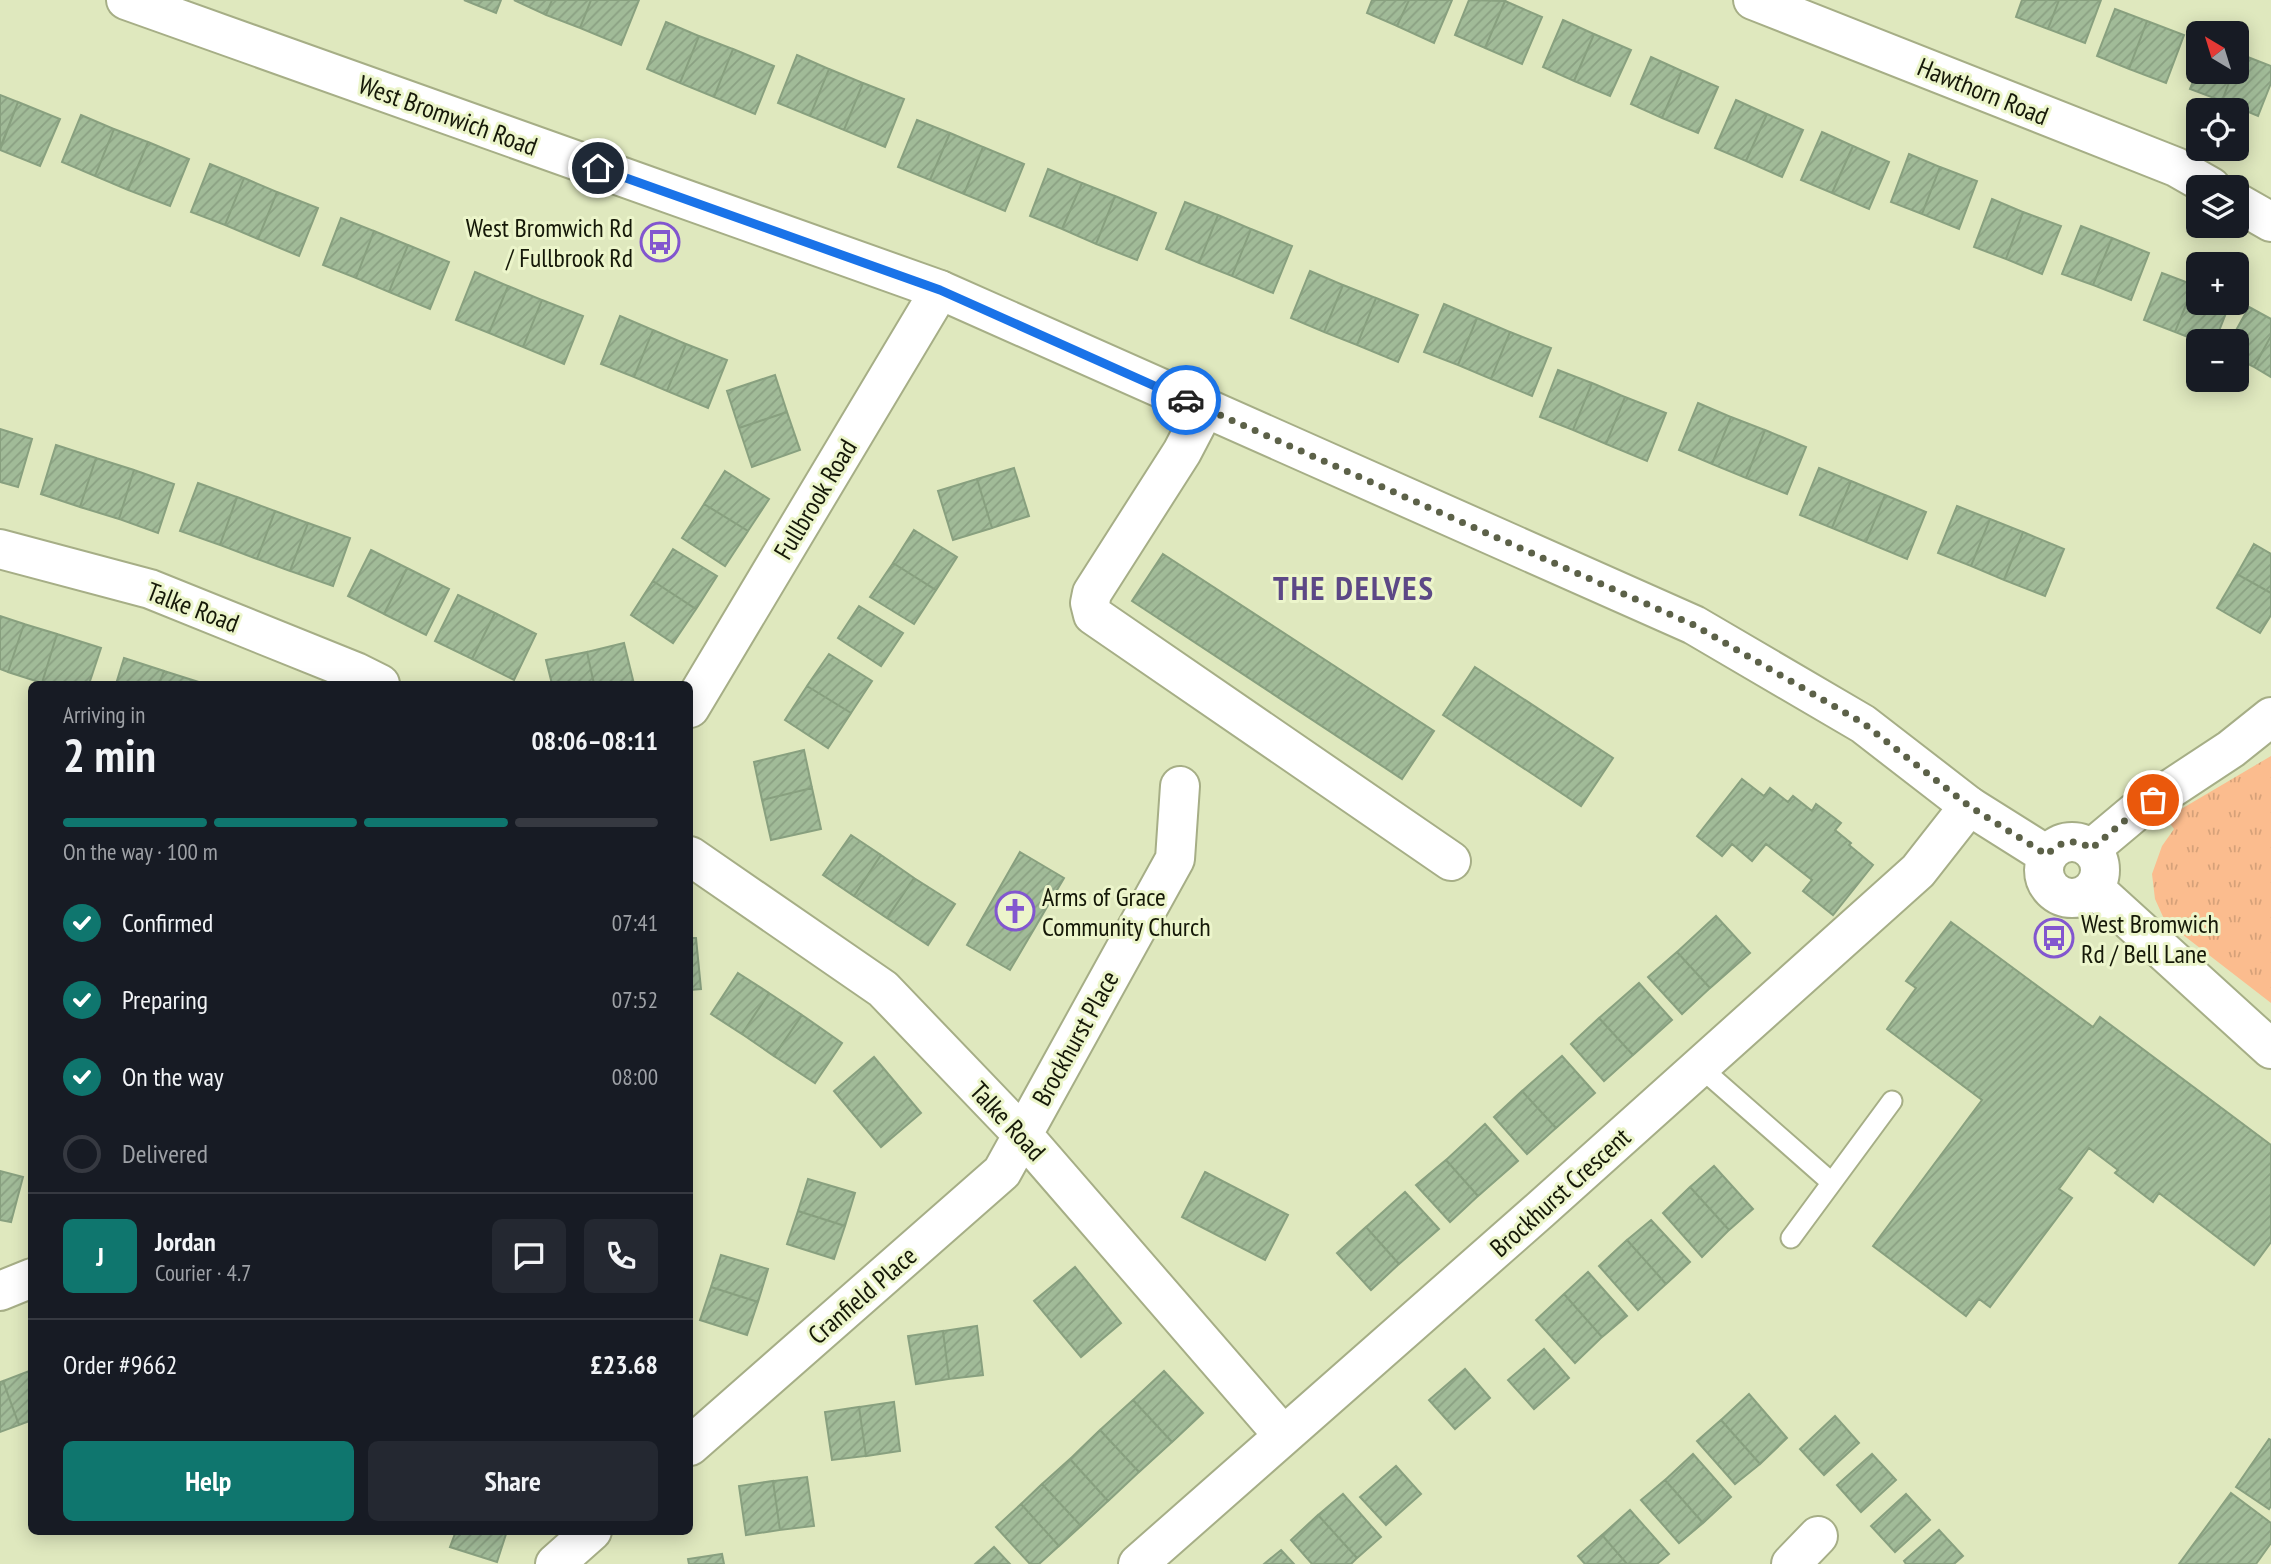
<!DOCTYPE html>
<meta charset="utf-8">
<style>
body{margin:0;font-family:"PT Sans Narrow",sans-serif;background:#242831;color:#f1f3f6;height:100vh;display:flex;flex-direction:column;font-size:26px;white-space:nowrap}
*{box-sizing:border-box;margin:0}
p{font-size:23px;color:#9ea1a6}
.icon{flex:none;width:38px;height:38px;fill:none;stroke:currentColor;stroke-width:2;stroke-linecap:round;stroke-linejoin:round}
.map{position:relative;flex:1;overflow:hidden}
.panel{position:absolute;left:28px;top:681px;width:665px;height:854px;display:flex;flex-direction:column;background:#171b24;border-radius:10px;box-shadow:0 4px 18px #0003}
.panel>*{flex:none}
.needle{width:46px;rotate:322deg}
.buttons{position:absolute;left:2186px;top:21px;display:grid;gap:14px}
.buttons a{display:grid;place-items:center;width:63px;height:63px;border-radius:10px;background:#171b24;box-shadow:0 4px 18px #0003;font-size:35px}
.pin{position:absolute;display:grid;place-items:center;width:60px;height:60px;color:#fff;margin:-30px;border:4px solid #fff;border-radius:50%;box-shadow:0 2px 7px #0007}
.courier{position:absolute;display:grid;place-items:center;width:70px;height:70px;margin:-35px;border:5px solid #1a73e8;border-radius:50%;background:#fff;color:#222;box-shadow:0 2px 9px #0007}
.headline em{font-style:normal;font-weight:600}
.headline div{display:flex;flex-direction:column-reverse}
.headline{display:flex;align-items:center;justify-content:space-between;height:119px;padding:0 35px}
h1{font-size:46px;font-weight:600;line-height:52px}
.bar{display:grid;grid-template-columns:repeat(4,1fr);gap:10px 7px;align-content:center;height:84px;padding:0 35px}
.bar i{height:9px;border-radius:5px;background:#363941}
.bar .on{background:#0f766e}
.bar p{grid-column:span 4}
.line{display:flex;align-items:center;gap:18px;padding:0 35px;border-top:2px solid #363941}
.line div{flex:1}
.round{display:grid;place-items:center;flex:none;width:74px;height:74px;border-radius:10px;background:#242831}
ol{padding:0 35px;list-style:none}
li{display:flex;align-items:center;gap:21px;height:77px}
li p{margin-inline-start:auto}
li .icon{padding:7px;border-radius:50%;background:#0f766e;color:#fff;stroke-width:4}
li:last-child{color:#9ea1a6}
li i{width:38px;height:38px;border:4px solid #363941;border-radius:50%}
.primary-button{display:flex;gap:14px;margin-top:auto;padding:14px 35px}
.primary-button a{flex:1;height:80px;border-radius:10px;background:#0f766e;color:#fff;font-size:28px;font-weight:600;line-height:80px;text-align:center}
.primary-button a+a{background:#242831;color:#f1f3f6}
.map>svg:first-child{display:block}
.grass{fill:url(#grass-tufts)}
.building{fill:url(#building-hatch);stroke:#88a07f;stroke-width:2}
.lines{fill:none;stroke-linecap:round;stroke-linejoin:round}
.lane-casing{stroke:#a6ae86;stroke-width:23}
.street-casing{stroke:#a6ae86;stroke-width:42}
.primary-casing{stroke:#a6ae86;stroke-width:42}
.lane{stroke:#fff;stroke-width:19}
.street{stroke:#fff;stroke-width:38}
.primary{stroke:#fff;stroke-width:38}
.done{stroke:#5c6148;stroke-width:7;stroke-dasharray:0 12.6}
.route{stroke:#1a73e8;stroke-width:9}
.labels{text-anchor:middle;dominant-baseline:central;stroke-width:6;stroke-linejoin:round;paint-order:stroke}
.street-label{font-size:26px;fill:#151808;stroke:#ecf5cb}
.poi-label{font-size:26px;fill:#151808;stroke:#ecf5cb;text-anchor:start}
.district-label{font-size:33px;font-weight:bold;letter-spacing:2px;fill:#5c4886;stroke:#ecf5cb}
</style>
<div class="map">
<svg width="2271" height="1564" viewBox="0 0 2271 1564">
<defs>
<pattern id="grass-tufts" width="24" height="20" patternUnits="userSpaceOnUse" patternTransform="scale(1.75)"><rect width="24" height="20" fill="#fbbc8e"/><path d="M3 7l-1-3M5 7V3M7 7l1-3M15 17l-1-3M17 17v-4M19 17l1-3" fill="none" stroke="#d6a179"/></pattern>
<pattern id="building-hatch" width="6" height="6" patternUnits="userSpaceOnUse" patternTransform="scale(1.75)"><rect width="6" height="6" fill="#a1bb98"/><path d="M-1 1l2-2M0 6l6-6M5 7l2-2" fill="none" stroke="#8aa082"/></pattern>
</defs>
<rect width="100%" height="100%" fill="#dfe8be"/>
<path class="grass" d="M2271 756V1003L2165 921 2155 899 2152 874 2162 846 2174 829 2166 818Z"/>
<path class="building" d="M464 0H501L496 13Z
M514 0H552L546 15Z
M552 0H591L580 28 546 15Z
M591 0H639L621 45 580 28Z
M1372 0H1409L1397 26 1367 13Z
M1409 0H1452L1434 43 1397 26Z
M1469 0 1505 1 1485 48 1455 35Z
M2022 0H2059L2048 29 2016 17Z
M2059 0H2101L2085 43 2048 29Z
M1505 1 1542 17 1522 64 1485 48Z
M2115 9 2147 21 2129 69 2097 56Z
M1563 20 1594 34 1574 81 1543 67Z
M2147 21 2184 35 2166 83 2129 69Z
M666 22 699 36 680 83 647 69Z
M1594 34 1631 50 1610 96 1574 81Z
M699 36 733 49 714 97 680 83Z
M733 49 774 66 755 114 714 97Z
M2240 54 2271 66V83L2258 116 2222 101 2233 72H2236V62Z
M797 55 829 69 810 116 778 103Z
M1651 57 1682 71 1662 118 1631 104Z
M829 69 863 83 844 130 810 116Z
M2198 69V72H2233L2222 101 2190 89Z
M1682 71 1718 87 1698 133 1662 118Z
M863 83 904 99 885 147 844 130Z
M0 95 18 102 0 148Z
M1736 100 1767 114 1746 161 1715 148Z
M18 102 60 119 40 166 0 150Z
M1767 114 1803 130 1782 177 1746 161Z
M81 115 114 129 95 176 62 162Z
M917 120 950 133 930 180 898 167Z
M114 129 148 142 128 190 95 176Z
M1822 132 1853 146 1832 193 1801 180Z
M950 133 983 147 964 194 930 180Z
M148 142 189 159 170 206 128 190Z
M1853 146 1889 162 1869 209 1832 193Z
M983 147 1024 164 1005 211 964 194Z
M1909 154 1940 167 1922 214 1891 202Z
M210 164 244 178 225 225 191 212Z
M1940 167 1977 181 1959 229 1922 214Z
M1048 169 1082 183 1062 229 1030 216Z
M244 178 277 192 258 239 225 225Z
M1082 183 1115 196 1096 244 1062 229Z
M277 192 318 208 299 256 258 239Z
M1115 196 1156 213 1137 260 1096 244Z
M1992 199 2023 212 2006 259 1974 247Z
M1185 202 1218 215 1199 263 1166 249Z
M2023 212 2061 226 2042 274 2006 259Z
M1218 215 1251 229 1232 276 1199 263Z
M341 218 374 231 356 278 323 265Z
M2081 226 2112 238 2093 285 2062 274Z
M1251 229 1292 246 1273 293 1232 276Z
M374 231 408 245 389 292 356 278Z
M2112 238 2149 253 2131 300 2093 285Z
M408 245 449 262 430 309 389 292Z
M1310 271 1343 285 1324 332 1291 318Z
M475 272 508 286 489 333 456 320Z
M2162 273 2194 285 2175 332 2144 320Z
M1343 285 1376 298 1357 345 1324 332Z
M2194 285 2198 287V303H2230L2215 341H2198L2175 332Z
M508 286 542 300 523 347 489 333Z
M1376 298 1418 315 1398 362 1357 345Z
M542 300 583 316 564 364 523 347Z
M1444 304 1477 318 1458 365 1424 352Z
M2249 307 2271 319V336L2254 367 2236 358V341H2230Z
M620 316 653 330 634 377 601 364Z
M1477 318 1510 332 1491 379 1458 365Z
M653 330 686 344 667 391 634 377Z
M1510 332 1551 348 1532 396 1491 379Z
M2271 336V377L2254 367Z
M686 344 727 360 708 408 667 391Z
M1558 370 1592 383 1573 430 1540 417Z
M775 375 787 412 739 428 727 391Z
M1592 383 1625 397 1606 444 1573 430Z
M1625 397 1666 413 1647 461 1606 444Z
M1698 403 1731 417 1712 464 1679 450Z
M787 412 800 450 752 467 739 428Z
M1731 417 1765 430 1746 478 1712 464Z
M0 429 32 439 18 487 0 482Z
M1765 430 1806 447 1787 494 1746 478Z
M56 445 96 458 80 507 41 494Z
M96 458 134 470 119 519 80 507Z
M1014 468 1029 516 992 528 977 479Z
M1819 468 1851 481 1832 528 1800 515Z
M134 470 174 484 158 533 119 519Z
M725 471 769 499 748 531 704 504Z
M977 479 992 528 953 540 938 491Z
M1851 481 1885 495 1866 542 1832 528Z
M198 483 237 497 220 545 180 531Z
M1885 495 1926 512 1907 559 1866 542Z
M237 497 275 511 257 559 220 545Z
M704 504 748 531 725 566 682 538Z
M1957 506 1990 519 1971 566 1938 553Z
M275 511 308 523 290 571 257 559Z
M1990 519 2023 532 2004 580 1971 566Z
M308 523 350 538 333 586 290 571Z
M914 530 957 557 936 590 893 563Z
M2023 532 2064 549 2045 596 2004 580Z
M2254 544 2271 554V593L2237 574Z
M673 549 717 576 696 609 653 581Z
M371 550 407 568 384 614 348 596Z
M1163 554 1434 731 1402 779 1132 601Z
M893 563 936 590 914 624 870 597Z
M407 568 449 589 426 635 384 614Z
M2237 574 2271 593V615L2260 633 2217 608Z
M653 581 696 609 673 643 631 615Z
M458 595 495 613 472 659 435 641Z
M859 606 903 633 881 666 838 638Z
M495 613 536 634 514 680 472 659Z
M0 616 24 624 8 672 0 669Z
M24 624 57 634 42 683 8 672Z
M57 634 101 648 89 684 42 683Z
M624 643 634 684H594L587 652Z
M587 652 594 684H552L546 660Z
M829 654 872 681 851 713 807 686Z
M124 658 164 671 159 684H116Z
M1475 667 1613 758 1581 806 1443 715Z
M164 671 202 683V684H159Z
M807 686 851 713 828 748 785 720Z
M804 750 812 788 762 800 754 762Z
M1742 779 1764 796 1770 788 1788 802 1793 796 1812 811 1816 804 1841 823 1835 830 1851 843 1849 845 1873 865 1833 915 1803 891 1812 880 1766 844 1752 861 1732 844 1722 856 1697 836Z
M812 788 821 829 771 840 762 800Z
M851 835 881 855 854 896 823 875Z
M1020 852 1064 878 1010 970 967 945Z
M881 855 914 878 887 918 854 896Z
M914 878 955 904 928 945 887 918Z
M1716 916 1750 953 1710 988 1677 952Z
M1951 922 2093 1027 2100 1017 2271 1145V1242L2254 1265 2159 1193 2153 1202 2115 1173 2118 1170 2089 1148 2059 1189 2072 1198 1990 1307 1979 1299 1966 1316 1873 1246 1982 1100 1887 1029 1916 988 1906 981Z
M690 938H696L701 989 690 990Z
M1677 952 1710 988 1682 1014 1648 977Z
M738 973 769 993 742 1034 711 1014Z
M1639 983 1672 1020 1633 1055 1599 1018Z
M769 993 802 1015 774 1056 742 1034Z
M802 1015 842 1043 815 1083 774 1056Z
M1599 1018 1633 1055 1604 1081 1571 1044Z
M1562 1056 1595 1093 1556 1128 1522 1091Z
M874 1057 921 1113 881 1147 834 1091Z
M1522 1091 1556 1128 1527 1154 1494 1117Z
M1485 1124 1518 1161 1478 1196 1446 1160Z
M1446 1160 1478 1196 1450 1222 1416 1185Z
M1714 1166 1753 1209 1729 1230 1690 1187Z
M0 1171 23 1177 11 1222 0 1220Z
M1205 1172 1288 1215 1265 1260 1182 1217Z
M808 1179 855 1193 845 1226 798 1211Z
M1690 1187 1729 1230 1702 1257 1663 1213Z
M1405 1192 1439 1229 1399 1264 1366 1227Z
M798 1211 845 1226 834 1259 787 1244Z
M1651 1220 1690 1262 1666 1284 1627 1240Z
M1366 1227 1399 1264 1371 1290 1337 1253Z
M1627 1240 1666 1284 1638 1310 1599 1266Z
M721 1255 768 1269 758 1302 711 1287Z
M1075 1267 1121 1323 1081 1357 1034 1301Z
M1588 1272 1627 1316 1602 1337 1564 1294Z
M711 1287 758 1302 747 1335 700 1320Z
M1564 1294 1602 1337 1575 1363 1536 1320Z
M977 1326 983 1375 949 1379 943 1331Z
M943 1331 949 1379 916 1384 908 1336Z
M1544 1349 1569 1378 1534 1409 1508 1380Z
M1465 1369 1490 1398 1455 1429 1429 1400Z
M32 1370V1420L19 1425 3 1381Z
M1164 1371 1203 1413 1172 1442 1133 1400Z
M3 1381 19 1425 0 1432V1382Z
M1749 1394 1787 1438 1760 1464 1721 1420Z
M1133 1400 1172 1442 1139 1472 1100 1430Z
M894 1402 900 1451 866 1456 859 1407Z
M859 1407 866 1456 832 1460 825 1412Z
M1835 1416 1859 1443 1824 1475 1800 1449Z
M1721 1420 1760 1464 1735 1484 1697 1441Z
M1100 1430 1139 1472 1108 1501 1070 1459Z
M2269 1439 2271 1440V1506L2269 1509 2236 1487Z
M1693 1454 1731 1497 1703 1523 1665 1480Z
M1872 1454 1896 1480 1861 1512 1837 1485Z
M1070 1459 1108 1501 1081 1526 1042 1484Z
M1396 1466 1421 1494 1386 1525 1360 1497Z
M807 1477 814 1526 780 1530 773 1481Z
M1665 1480 1703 1523 1679 1543 1641 1500Z
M773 1481 780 1530 746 1535 739 1486Z
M1042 1484 1081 1526 1059 1546 1021 1504Z
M2231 1493 2271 1523V1543L2256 1564H2179Z
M1343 1494 1381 1537 1357 1558 1318 1515Z
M1906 1494 1930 1520 1895 1552 1871 1526Z
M1021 1504 1059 1546 1039 1564H1030L996 1527Z
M1630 1510 1669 1554 1657 1564H1627L1602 1535Z
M1318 1515 1357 1558 1351 1564H1312L1291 1540Z
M1939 1530 1963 1556 1954 1564H1906L1904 1561Z
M456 1531H507L497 1562 450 1547Z
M1602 1535 1627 1564H1585L1578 1556Z
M994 1547 1010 1564H975Z
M1281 1550 1294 1564H1264Z
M722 1554 724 1564H689L688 1559Z"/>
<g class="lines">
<defs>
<path id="lane" d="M1700 1067 1831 1182
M1791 1238 1892 1101"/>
<path id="street" d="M1753 0 2176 167 2211 187
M2236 202 2271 222
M1205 408 1182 452 1092 593 1090 603 1093 615 1451 861
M0 549 150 589 356 672 380 684
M690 708 940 290
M2091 849 2134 813 2231 749 2271 717
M690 856 883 989 1022 1134 1283 1435
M0 1291 32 1278
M690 1446 1002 1172 1175 859 1180 786
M555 1564 592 1531
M1138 1564 1540 1210 1918 871 1969 806
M1791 1564 1818 1536"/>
<path id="primary" d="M126 0 940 290 1694 625 1863 724 1969 806 2047 855
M2044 870a28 28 0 1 1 56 0a28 28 0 1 1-56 0Z
M2094 888 2271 1049"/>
</defs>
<use href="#lane" class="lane-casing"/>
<use href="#street" class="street-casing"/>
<use href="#primary" class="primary-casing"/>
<use href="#lane" class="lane"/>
<use href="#street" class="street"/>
<use href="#primary" class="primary"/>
</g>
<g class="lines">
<path class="done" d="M1186 400 1694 625 1863 723 1969 806 2047 855C2059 841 2076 837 2091 849L2134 813 2153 800"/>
<path class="route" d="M598 168 940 290 1186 400"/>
</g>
<defs>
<symbol id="bus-ring" viewBox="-11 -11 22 22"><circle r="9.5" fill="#ecf5cb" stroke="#8256cf" stroke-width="1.5"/><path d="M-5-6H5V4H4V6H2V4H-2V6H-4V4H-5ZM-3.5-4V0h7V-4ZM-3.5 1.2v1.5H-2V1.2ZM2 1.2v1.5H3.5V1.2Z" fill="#8256cf"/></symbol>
<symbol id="church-ring" viewBox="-11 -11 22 22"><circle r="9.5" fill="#ecf5cb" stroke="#8256cf" stroke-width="1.5"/><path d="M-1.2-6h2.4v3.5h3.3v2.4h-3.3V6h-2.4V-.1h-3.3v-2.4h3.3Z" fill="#8256cf"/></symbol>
</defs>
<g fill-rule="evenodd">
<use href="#bus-ring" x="638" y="220" width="44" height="44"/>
<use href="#church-ring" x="993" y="889" width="44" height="44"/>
<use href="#bus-ring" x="2032" y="916" width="44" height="44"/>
</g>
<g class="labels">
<g class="street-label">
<text transform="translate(1983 91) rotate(22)">Hawthorn Road</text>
<text transform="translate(448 115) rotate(20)">West Bromwich Road</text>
<text transform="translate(815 499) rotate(-59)">Fullbrook Road</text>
<text transform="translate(193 607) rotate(21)">Talke Road</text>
<text transform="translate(1075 1038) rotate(-61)">Brockhurst Place</text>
<text transform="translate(1008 1121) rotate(47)">Talke Road</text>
<text transform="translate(1560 1192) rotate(-42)">Brockhurst Crescent</text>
<text transform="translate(862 1295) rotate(-41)">Cranfield Place</text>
</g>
<g class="poi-label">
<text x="633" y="227" text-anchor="end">West Bromwich Rd<tspan x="633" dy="30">/ Fullbrook Rd</tspan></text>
<text x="1042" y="896">Arms of Grace<tspan x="1042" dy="30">Community Church</tspan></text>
<text x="2081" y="923">West Bromwich<tspan x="2081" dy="30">Rd / Bell Lane</tspan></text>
</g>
<g class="district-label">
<text x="1354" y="587">THE DELVES</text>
</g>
</g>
</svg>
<div class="buttons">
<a><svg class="needle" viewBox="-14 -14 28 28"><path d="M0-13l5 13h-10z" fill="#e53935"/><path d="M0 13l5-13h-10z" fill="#9ea1a6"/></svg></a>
<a><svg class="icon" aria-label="locate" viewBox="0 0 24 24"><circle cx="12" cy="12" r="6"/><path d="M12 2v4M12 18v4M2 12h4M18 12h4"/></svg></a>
<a><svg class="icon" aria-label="layers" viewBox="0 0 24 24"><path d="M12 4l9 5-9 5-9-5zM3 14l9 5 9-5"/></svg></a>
<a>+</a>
<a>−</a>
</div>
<div class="pin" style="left:2153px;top:800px;background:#ea580c"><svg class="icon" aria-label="bag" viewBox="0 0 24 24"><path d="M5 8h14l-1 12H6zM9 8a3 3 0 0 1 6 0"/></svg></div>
<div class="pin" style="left:598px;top:168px;background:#1f2937"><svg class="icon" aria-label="home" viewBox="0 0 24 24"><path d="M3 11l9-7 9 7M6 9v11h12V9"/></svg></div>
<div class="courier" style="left:1186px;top:400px"><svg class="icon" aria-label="car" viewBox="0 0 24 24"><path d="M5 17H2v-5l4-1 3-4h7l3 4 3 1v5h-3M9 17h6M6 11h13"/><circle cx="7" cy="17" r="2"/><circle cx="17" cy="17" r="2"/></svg></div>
<section class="panel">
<div class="headline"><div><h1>2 min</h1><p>Arriving in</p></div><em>08:06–08:11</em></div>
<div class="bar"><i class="on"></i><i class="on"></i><i class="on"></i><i></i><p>On the way · 100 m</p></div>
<ol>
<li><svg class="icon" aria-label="check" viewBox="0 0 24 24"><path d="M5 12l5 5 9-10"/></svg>Confirmed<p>07:41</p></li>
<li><svg class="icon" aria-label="check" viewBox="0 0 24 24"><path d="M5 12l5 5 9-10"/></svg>Preparing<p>07:52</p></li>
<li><svg class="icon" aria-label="check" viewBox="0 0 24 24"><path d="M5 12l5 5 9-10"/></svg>On the way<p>08:00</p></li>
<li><i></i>Delivered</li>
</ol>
<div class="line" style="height:126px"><b class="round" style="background:#0f766e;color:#fff">J</b><div><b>Jordan</b><p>Courier · 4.7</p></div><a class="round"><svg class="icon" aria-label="chat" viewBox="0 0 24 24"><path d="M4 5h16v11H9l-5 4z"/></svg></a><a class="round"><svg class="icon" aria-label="phone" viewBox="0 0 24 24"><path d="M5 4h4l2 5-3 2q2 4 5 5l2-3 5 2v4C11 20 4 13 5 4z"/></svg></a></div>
<div class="line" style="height:91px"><div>Order #9662</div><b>£23.68</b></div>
<div class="primary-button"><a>Help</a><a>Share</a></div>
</section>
</div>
